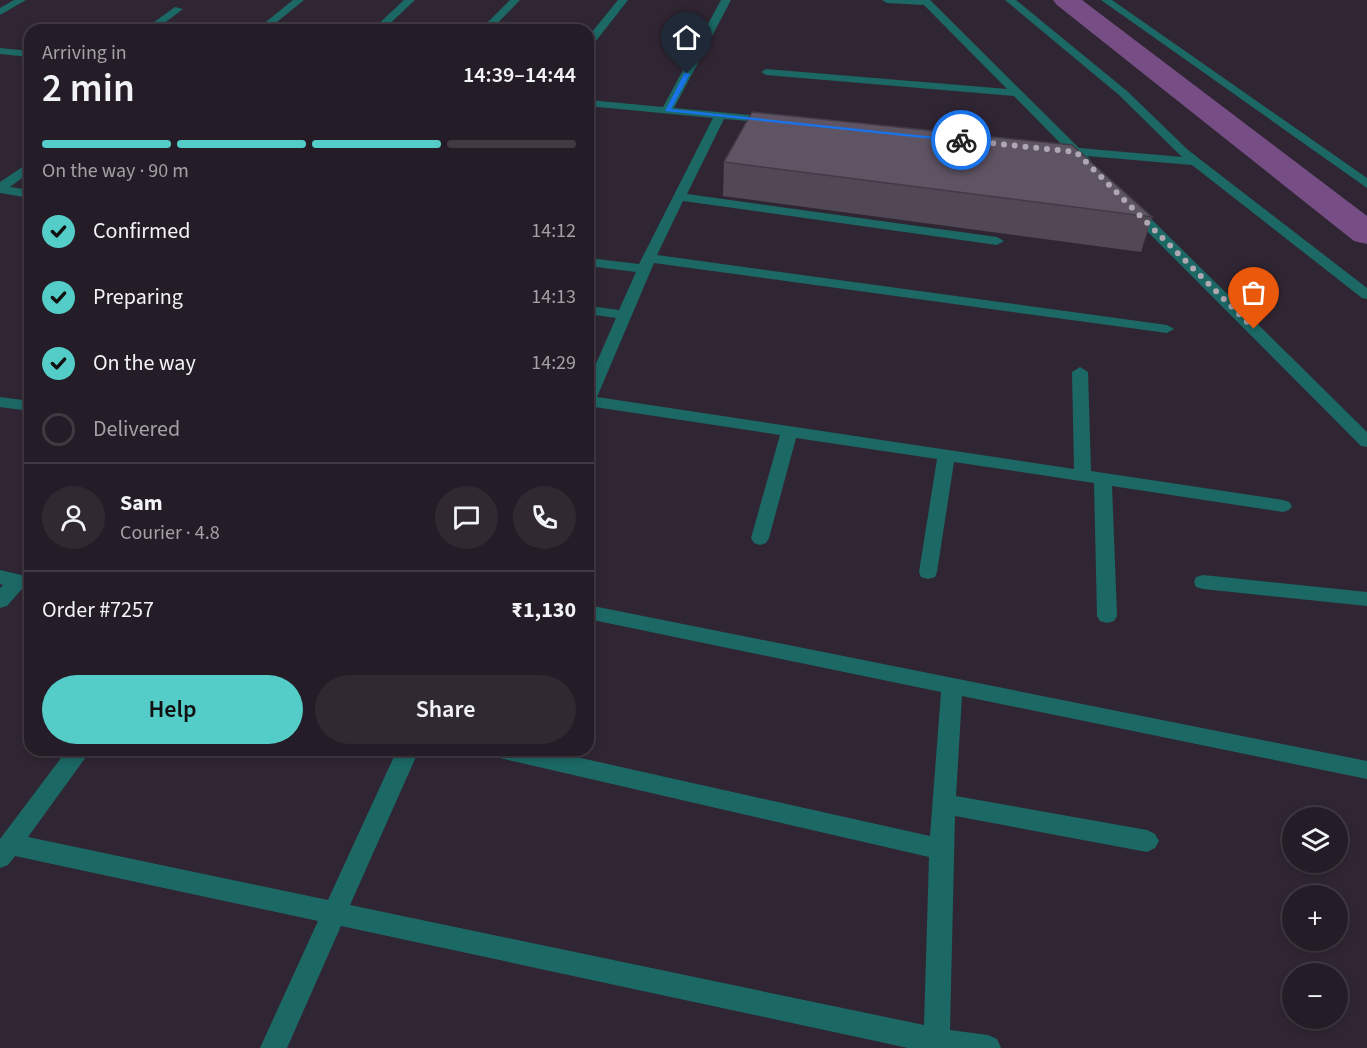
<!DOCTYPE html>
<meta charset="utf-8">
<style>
body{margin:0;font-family:"Source Sans 3",sans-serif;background:#302932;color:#f1f3f6;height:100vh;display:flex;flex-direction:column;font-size:22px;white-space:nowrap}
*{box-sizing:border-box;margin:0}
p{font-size:20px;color:#a3a1a7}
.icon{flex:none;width:33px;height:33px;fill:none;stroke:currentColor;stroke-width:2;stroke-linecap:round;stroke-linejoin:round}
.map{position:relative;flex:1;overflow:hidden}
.drawer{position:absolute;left:24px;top:24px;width:570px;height:732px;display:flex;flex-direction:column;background:#241c26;border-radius:18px;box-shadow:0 3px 9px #0003,0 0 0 2px #413a43}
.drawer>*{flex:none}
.controls{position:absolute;left:1282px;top:807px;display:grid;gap:12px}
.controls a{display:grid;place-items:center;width:66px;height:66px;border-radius:50%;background:#241c26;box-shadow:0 3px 9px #0003,0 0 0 2px #413a43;font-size:30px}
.pin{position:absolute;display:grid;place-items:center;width:51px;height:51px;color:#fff;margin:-62px -26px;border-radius:50% 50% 50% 0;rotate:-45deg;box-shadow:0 0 6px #0007}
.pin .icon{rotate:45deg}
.courier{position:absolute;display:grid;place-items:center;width:60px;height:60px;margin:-30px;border:4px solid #1a73e8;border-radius:50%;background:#fff;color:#222;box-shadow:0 2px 8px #0007}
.summary em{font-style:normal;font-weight:600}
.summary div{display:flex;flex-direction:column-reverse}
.summary{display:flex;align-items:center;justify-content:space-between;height:102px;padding:0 18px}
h1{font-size:39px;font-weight:600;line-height:45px}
.bar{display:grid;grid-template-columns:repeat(4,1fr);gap:9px 6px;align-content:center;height:72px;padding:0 18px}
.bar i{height:8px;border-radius:4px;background:#413a43}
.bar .current{background:#54cdc8}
.bar p{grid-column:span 4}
.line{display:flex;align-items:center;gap:15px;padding:0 18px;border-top:2px solid #413a43}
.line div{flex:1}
.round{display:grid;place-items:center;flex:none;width:63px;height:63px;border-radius:32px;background:#302932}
ol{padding:0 18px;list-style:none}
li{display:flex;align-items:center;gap:18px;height:66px}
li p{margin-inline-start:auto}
li .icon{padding:6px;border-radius:50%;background:#54cdc8;color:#111;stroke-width:4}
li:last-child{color:#a3a1a7}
li i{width:33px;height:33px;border:3px solid #413a43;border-radius:50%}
.action{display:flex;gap:12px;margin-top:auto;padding:12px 18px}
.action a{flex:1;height:69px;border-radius:36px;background:#54cdc8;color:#111;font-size:24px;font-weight:600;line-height:69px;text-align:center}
.action a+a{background:#302932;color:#f1f3f6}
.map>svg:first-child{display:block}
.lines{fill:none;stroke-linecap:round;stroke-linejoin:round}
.canal{fill:#774d86;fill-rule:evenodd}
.street{fill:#1b6865;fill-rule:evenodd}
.wall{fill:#524855}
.building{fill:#5f5463;stroke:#423b45;stroke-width:1.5}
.route{fill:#1a73e8}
.done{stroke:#afa7b2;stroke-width:6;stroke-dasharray:0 10.8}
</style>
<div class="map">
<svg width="1367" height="1048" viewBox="0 0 1367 1048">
<rect width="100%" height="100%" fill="#302633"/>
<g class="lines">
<path class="canal" d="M1053 0H1082L1367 216V244L1354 241 1057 5Z"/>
<path class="street" d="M14 0H26L0 15V8Z
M293 0H304L267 30H256Z
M404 0H415L383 30H372Z
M510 0H520L491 30H480Z
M618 0H628L592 46 588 47V37Z
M721 0H731L674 108 773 117 779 120 773 123 724 119 687 194 997 237 1004 241 997 245 683 201 657 255 1167 325 1174 329 1167 333 654 263 597 397 1074 469 1072 372 1080 367 1088 372 1091 471 1283 500 1289 502 1292 506 1289 510 1283 512 1112 486 1117 616 1114 621 1107 623 1100 621 1097 616 1094 483 954 462 937 572 935 577 928 579 921 577 919 572 937 459 796 438 769 538 766 543 760 545 754 543 751 538 780 435 588 406V382L616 318 588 314V306L619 310 636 272 588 266V258L639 264 713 118 588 106V100L663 107Z
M882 0H930L1079 148 1182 157 1119 95 1005 0H1016L1127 91 1188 150 1367 288V299L1362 298 1192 165 1087 156 1091 161 1089 164H1081L1068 154 1067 150 1014 96 766 75 761 72 766 69 1007 89 924 5 887 3Z
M1101 0H1112L1367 178V188Z
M175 7 183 9 155 30H143Z
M0 48 30 51V57L0 54Z
M30 162V172L10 187 30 190V198L0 193V182Z
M1132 204 1137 205 1367 432V447L1361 446 1127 211 1126 208Z
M0 397 30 401V411L0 407Z
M0 570 30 577V591L22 589 7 606 0 608V588L3 585 0 584Z
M1203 575 1367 592V606L1203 589 1196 587 1194 582 1196 577Z
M588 605 1367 761V779L962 696 956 796 1147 830 1155 834 1159 841 1155 848 1147 852 955 816 950 1030 988 1035 997 1039 1001 1048H908L341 926 287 1048H260L318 921 15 856 8 865 0 868V839L67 750H91L28 837 328 900 397 750H419L350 905 924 1025 929 857 504 759 496 757 493 750H545L930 836 941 692 588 619Z"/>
</g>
<path class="wall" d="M724 162 1152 217 1141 252 723 196Z"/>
<path class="building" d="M752 112 1072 145 1152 217 724 162Z"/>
<path class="route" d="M685 72 690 74 671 109 964 140 961 142 665 111Z"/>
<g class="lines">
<path class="done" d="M961 140 1076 152 1254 329"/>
</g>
</svg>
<div class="controls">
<a><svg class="icon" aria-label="layers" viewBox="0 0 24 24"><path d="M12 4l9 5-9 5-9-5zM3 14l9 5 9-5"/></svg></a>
<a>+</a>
<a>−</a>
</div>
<div class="pin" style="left:1254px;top:329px;background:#ea580c"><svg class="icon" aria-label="bag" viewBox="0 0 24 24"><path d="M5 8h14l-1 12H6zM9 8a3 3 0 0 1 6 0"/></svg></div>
<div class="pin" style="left:687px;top:74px;background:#1f2937"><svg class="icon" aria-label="home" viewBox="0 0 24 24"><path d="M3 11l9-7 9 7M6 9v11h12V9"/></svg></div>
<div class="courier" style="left:961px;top:140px"><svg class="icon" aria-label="bike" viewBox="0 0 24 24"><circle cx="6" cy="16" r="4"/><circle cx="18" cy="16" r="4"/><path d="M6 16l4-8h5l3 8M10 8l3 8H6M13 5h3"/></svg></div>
<section class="drawer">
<div class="summary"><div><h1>2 min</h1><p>Arriving in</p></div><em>14:39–14:44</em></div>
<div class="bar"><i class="current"></i><i class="current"></i><i class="current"></i><i></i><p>On the way · 90 m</p></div>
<ol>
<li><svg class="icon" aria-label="check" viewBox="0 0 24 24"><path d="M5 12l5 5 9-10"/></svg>Confirmed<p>14:12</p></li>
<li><svg class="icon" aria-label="check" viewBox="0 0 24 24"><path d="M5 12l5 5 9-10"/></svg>Preparing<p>14:13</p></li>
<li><svg class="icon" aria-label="check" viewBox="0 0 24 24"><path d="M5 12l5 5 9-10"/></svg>On the way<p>14:29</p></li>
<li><i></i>Delivered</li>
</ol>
<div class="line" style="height:108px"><a class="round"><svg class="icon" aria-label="person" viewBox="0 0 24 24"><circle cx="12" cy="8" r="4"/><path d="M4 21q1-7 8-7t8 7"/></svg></a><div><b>Sam</b><p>Courier · 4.8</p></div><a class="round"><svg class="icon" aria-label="chat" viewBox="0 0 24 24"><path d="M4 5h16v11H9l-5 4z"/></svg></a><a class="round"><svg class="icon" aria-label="phone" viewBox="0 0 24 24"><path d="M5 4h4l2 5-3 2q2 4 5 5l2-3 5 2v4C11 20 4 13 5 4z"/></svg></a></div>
<div class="line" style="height:78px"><div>Order #7257</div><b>₹1,130</b></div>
<div class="action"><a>Help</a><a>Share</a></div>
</section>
</div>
